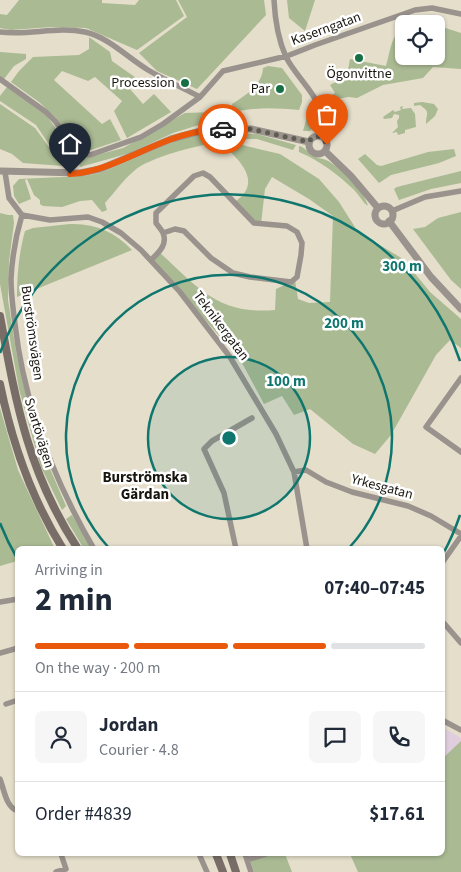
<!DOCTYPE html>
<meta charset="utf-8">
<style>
body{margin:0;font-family:"Source Sans 3",sans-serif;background:#f6f6f7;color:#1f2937;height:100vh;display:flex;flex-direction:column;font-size:19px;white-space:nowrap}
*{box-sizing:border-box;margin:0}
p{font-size:16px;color:#747a83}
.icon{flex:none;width:28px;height:28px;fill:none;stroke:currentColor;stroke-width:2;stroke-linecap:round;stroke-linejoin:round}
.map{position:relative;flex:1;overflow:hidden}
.drawer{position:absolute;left:15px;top:546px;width:430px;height:310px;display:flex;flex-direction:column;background:#fff;border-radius:8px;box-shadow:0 1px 4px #0004}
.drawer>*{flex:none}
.controls{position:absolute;left:395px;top:15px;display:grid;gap:10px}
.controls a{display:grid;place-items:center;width:50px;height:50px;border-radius:8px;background:#fff;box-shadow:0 1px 4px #0004;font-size:25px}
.pin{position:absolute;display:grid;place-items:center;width:42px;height:42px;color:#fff;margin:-51px -21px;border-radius:50% 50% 50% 0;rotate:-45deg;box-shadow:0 0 5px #0007}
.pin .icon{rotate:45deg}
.courier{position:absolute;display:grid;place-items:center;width:50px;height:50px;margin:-25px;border:4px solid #ea580c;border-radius:50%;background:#fff;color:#222;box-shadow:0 1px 6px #0007}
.overview em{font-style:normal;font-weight:700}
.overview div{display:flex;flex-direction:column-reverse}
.overview{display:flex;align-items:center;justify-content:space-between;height:85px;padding:0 20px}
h1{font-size:32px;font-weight:700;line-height:38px}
.bar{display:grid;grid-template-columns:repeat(4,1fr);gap:8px 5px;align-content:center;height:60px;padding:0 20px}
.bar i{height:6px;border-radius:4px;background:#e0e1e3}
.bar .on{background:#ea580c}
.bar p{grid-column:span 4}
.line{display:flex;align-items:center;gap:12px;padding:0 20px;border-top:1px solid #e0e1e3}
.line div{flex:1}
.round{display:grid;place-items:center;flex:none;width:52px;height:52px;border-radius:8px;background:#f6f6f7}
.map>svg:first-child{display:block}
.education{fill:#e0cedf}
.green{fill:#aaba93}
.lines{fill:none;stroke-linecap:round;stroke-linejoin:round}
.minor{stroke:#9a928d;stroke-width:5.5}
.tertiary{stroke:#9a928d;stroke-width:7}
.secondary{stroke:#796e67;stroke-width:8}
.done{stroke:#5f5c51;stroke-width:5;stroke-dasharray:0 9}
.route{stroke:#ea580c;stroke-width:6}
.ring{fill:none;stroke:#0f766e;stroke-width:2.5}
.poi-dot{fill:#167043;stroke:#fff;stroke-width:2}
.labels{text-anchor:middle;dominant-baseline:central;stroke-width:5;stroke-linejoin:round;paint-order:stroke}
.street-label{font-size:14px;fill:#18160f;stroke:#fff}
.poi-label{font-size:14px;fill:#18160f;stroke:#fff;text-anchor:end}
.neighbourhood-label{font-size:15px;font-weight:bold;fill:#18160f;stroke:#fff}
.centre{fill:#0f766e;stroke:#fff;stroke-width:2.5}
.ring-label{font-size:15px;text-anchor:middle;font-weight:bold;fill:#0f766e;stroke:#fff;stroke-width:5;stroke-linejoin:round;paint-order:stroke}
</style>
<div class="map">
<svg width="461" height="872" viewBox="0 0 461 872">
<rect width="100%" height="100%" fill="#e4decb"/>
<path class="education" d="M442 727 461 738V741L443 759Z"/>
<path class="green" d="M19 0H102V3L135 5 139 0H176L184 16 137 50 86 28 51 27 11 30 0 28V14L7 15Z
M178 0H264L266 15 197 89 157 71 139 53 187 17Z
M287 0H315L305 31 289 18Z
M436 25 461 33V69L433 67 423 78 383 85 357 98 349 97 330 100 328 97 335 93 330 85 347 76 350 59 386 66C390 53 391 34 404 27V56H436Z
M89 37 110 52 112 61 139 80 130 89 143 104 154 94 171 112 127 138 114 111 122 101 95 77 88 81 62 71 54 80 102 124 110 119 121 140 91 150 81 148 55 117 39 102 11 82 19 71 33 57 79 55 89 49Z
M0 52 26 54V59L14 66 4 79 0 76Z
M268 66 282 68 302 95V102L299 110C276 108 256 107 234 112L232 104C245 95 262 86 263 68Z
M7 87 46 115 72 150 58 158 36 125 0 101V96Z
M422 102 434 104 438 109 435 116 426 124C426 112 431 113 420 105L414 106V103Z
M311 103 315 115V126L310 131H303Z
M0 104 35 128 63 166 23 163 12 154 0 149Z
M403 106 402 109 411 108 415 114 416 127 405 130V133L398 135 397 132 392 133 398 127 397 121 399 118V115L394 114 392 118 384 119 383 117 393 110 395 112 401 110 400 107Z
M213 112 221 118 173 133 130 153 80 167 78 160 81 157H89L123 148 185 113Z
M219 132 257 134 296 145 293 150 257 139H227L246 146 280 154 319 179 339 202 358 232 403 259 430 292 461 319V348L450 340 436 355 391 435 375 454 353 444 310 409 294 415 282 396 264 404 234 348 224 341 151 260 159 252C198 287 217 315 275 310L276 289 295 280 298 299 309 303 330 302 333 216 309 199 272 177 265 189 261 224 254 222 234 203C238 199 243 196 245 192 257 173 232 154 221 143 202 143 147 158 134 171 123 180 115 192 105 203L107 210 102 212 92 200 80 201 62 207 43 206 40 204V200L34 195 27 179 25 180 31 199 19 204 14 196 13 186 19 179 83 176 100 173 175 141 201 134Z
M299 146C305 147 307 152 311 155 317 159 324 158 330 162 342 170 365 192 368 206 363 203 358 193 352 188 336 173 320 161 299 152Z
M454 149 456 156 439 163 391 175 379 183 358 159 365 154 377 165 381 166 428 152Z
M461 171V183L431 189 399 200 394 189 397 187Z
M461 212V289L451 280 413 229 425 227 438 218Z
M0 213 8 215H13L14 223 9 261 8 300 16 351 26 396 43 460 48 464 66 506 62 510 40 465 19 389 0 284Z
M70 224C95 223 115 232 132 250L17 297C17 274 19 253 25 231L33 228Z
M0 408 18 470 55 549H18L17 561 0 566Z
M72 515 92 549H84L66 519Z
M461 741V872H358L350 854H442L443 758Z
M248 854H285L292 872H254Z"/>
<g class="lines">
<path class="minor" d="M274 0C275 20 278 39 286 57 299 83 332 104 321 137
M0 32C28 36 57 26 85 32 108 37 128 58 148 70 165 80 183 88 200 97
M0 79 46 112 55 121 77 150 82 153 90 155 141 137 163 124 200 97 223 71 287 56 315 45 415 10 432 8 461 14
M5 172 9 198 22 215C16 235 12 258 11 279 11 294 13 309 15 324 24 404 54 480 94 549
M392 211 425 197 461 191
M22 215 50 220 88 217 102 222 121 233 141 250 180 292 230 357 276 434 294 472 307 549
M151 260C158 253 168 245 163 233 162 230 158 226 156 223V213L194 176 203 173 210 177 254 223 287 226 297 232 302 243 301 255 297 277 291 282 250 277 233 273 211 258 184 231 175 229 163 233
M461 378 426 427 461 452
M294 472 306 470 326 482 352 492 408 506 431 516 461 534
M236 549 224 493 204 449 212 441 252 418
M442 563 461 536
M0 602 18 599
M442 621 461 643
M0 653 18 648
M6 704 18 700
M442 720 461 730
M0 779C4 789 6 808 18 811
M199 854 207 872
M245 854 251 872
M247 860 266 854
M56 872 66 869 61 854"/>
<path class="tertiary" d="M309 145a9 9 0 1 1 18 0a9 9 0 1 1-18 0Z
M325 151 351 176 378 208
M0 171 80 173 100 169 171 139 208 129H251L309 142
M375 215a9 9 0 1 1 18 0a9 9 0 1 1-18 0Z
M389 221 431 277 461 309"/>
<path class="secondary" d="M0 316C16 403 28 473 78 549
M0 384C12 443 31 498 63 549
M216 854 223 872
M230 854 236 872"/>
</g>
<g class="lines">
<path class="done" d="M223 129H251L309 142C312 136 317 135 323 138L327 145"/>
<path class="route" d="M70 174C105 172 136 152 169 140 187 133 205 130 223 129"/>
</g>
<circle cx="229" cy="438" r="81" fill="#0f766e" fill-opacity=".12"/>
<g class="ring">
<circle cx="229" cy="438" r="81"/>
<path d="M109 548A163 163 0 1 1 349 548"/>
<path d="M460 515A244 244 0 0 1 443 554M17 558A244 244 0 0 1 0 523M0 353A244 244 0 0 1 460 361"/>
</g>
<g class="poi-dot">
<circle cx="359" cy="58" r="5"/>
<circle cx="185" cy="83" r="5"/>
<circle cx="280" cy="89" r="5"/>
</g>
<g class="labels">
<g class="street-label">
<text transform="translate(326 29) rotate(-20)">Kaserngatan</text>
<text transform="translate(221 326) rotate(53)">Teknikergatan</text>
<text transform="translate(32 333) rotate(82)">Burströmsvägen</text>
<text transform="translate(39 433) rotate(73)">Svartövägen</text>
<text transform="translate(382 487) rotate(15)">Yrkesgatan</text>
</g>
<g class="poi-label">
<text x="359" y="74" text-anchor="middle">Ögonvittne</text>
<text x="175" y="83">Procession</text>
<text x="270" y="89">Par</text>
</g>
<g class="neighbourhood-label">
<text x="145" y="477">Burströmska<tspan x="145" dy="17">Gärdan</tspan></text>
</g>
</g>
<circle cx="229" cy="438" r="8" class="centre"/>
<g class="ring-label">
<text x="402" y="271">300 m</text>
<text x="344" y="328">200 m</text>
<text x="286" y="386">100 m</text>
</g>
</svg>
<div class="controls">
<a><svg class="icon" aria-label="locate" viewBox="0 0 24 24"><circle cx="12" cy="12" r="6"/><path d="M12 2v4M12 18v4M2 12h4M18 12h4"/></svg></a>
</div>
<div class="pin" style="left:327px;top:145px;background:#ea580c"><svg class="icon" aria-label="bag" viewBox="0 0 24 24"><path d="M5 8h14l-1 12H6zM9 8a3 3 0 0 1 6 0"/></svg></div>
<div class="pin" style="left:70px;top:174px;background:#1f2937"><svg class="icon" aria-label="home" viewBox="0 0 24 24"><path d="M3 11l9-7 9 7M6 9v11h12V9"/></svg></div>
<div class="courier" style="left:223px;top:129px"><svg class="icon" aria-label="car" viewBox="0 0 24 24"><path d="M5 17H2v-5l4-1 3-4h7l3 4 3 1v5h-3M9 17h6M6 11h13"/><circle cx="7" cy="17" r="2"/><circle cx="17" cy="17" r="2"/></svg></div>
<section class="drawer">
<div class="overview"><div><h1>2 min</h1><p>Arriving in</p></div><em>07:40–07:45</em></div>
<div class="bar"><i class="on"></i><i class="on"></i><i class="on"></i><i></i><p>On the way · 200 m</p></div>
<div class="line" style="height:90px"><a class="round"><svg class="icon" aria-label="person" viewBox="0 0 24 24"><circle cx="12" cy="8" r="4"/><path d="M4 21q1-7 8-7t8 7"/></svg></a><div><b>Jordan</b><p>Courier · 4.8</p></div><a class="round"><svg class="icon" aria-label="chat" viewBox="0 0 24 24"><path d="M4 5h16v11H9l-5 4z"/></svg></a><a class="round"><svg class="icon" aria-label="phone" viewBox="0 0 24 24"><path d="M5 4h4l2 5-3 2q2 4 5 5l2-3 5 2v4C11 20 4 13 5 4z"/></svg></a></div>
<div class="line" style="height:65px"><div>Order #4839</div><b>$17.61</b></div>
</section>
</div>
